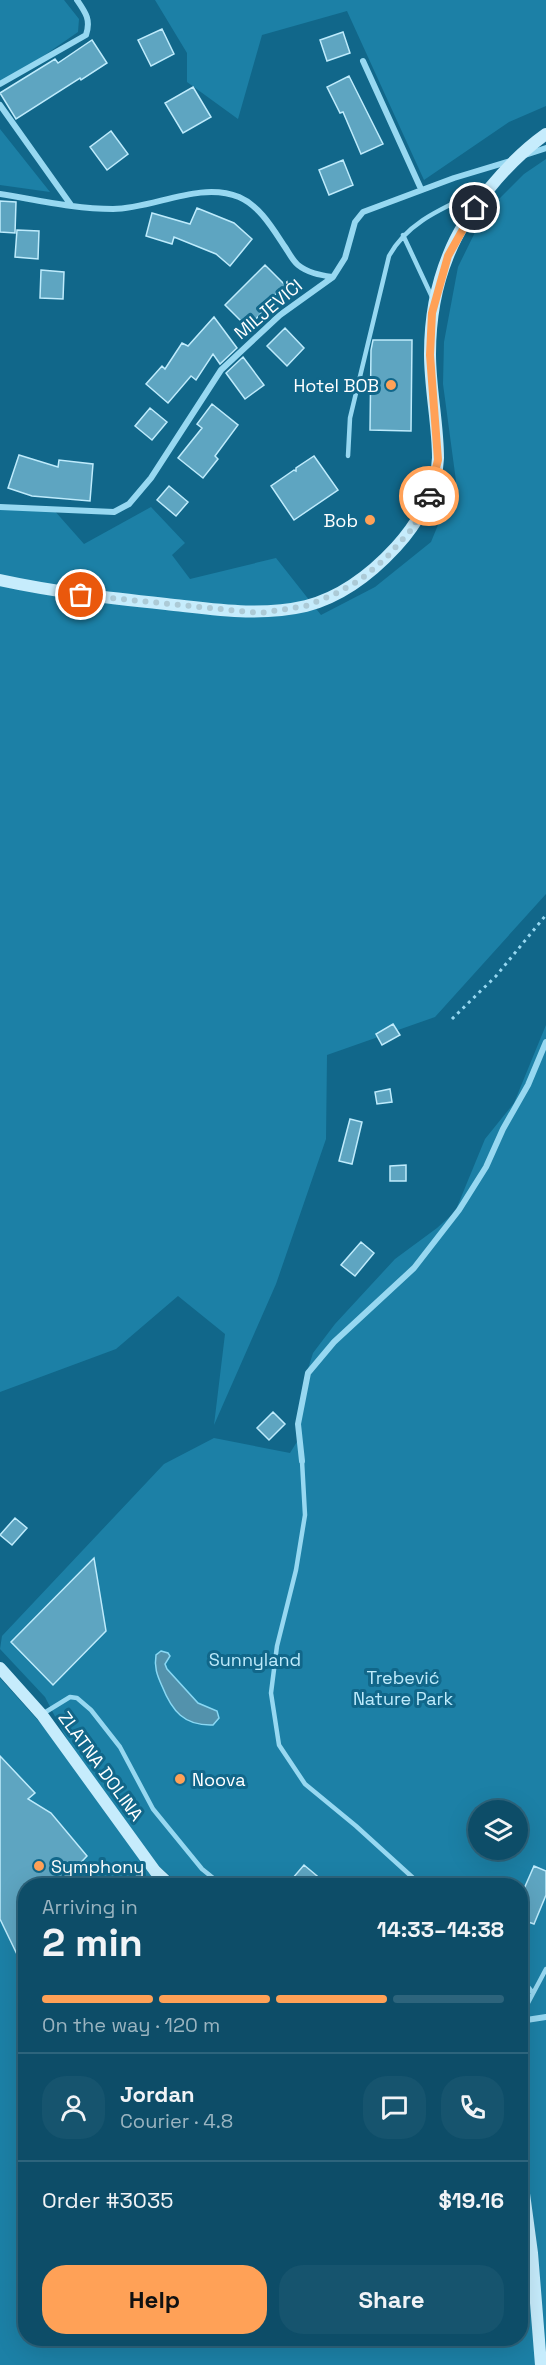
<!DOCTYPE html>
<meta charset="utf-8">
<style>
body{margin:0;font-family:"Space Grotesk",sans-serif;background:#16546e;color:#f1f3f6;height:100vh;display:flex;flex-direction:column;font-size:22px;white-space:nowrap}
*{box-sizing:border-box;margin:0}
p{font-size:20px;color:#9ab4c0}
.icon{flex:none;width:33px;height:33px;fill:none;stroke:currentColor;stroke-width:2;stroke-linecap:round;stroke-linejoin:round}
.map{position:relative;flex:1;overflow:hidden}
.details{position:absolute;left:18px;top:1878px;width:510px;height:468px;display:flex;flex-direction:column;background:#0d4d68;border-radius:24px;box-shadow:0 6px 24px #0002,0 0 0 2px #2d647c}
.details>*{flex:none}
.buttons{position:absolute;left:468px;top:1800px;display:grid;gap:12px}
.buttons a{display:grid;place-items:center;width:60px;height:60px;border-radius:50%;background:#0d4d68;box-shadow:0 6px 24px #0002,0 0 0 2px #2d647c;font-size:30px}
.pin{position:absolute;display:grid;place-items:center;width:51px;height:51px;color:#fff;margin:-26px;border:3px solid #fff;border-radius:50%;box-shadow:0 2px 6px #0007}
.courier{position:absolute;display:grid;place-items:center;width:60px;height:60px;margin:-30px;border:4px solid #ffa157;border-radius:50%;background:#fff;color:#222;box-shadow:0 2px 8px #0007}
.overview em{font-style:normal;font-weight:700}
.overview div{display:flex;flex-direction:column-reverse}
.overview{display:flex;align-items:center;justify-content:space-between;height:102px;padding:0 24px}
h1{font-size:39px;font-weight:700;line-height:45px}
.bar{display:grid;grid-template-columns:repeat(4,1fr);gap:9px 6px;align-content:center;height:72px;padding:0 24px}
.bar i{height:8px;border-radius:4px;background:#2d647c}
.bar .current{background:#ffa157}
.bar p{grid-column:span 4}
.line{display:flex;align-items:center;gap:15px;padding:0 24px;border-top:2px solid #2d647c}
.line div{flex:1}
.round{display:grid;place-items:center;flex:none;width:63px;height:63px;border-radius:24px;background:#16546e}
.action{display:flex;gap:12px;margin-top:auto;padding:12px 24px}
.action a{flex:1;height:69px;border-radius:24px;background:#ffa157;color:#111;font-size:24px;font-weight:700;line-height:69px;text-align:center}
.action a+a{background:#16546e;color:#f1f3f6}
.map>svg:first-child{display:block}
.green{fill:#1c80a6;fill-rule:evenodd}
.water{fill:#5392ac;stroke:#89d8f4;stroke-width:1.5}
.building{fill:#5ea5c1;stroke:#beebfc;stroke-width:1.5}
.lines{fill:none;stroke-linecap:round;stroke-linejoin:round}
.path{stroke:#97d8f1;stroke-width:3;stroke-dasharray:3 4.5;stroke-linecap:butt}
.service{stroke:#97d8f1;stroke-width:4.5}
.minor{stroke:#97d8f1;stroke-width:6}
.secondary{stroke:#c6ecfc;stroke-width:12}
.done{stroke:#accad6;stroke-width:6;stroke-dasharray:0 10.8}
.route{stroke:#ffa157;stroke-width:8}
.poi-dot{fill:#ffa157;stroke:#11678a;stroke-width:2}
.labels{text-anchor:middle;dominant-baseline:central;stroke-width:6;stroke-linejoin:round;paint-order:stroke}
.street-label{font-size:18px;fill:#fff;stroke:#11678a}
.poi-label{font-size:18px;fill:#fff;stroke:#11678a;text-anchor:end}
.park-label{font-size:18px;fill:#beebfc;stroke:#11678a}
</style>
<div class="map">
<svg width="546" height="2365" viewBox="0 0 546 2365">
<rect width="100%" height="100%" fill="#11678a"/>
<path class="green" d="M0 0H64L79 19 78 32 0 86Z
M155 0H546V106L509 122 424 180 347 11 262 35 238 119 187 82V53Z
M0 129 50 192 0 185Z
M546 159V894L435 1017 327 1055 326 1139 276 1284 214 1425 225 1334 178 1296 116 1349 0 1392V505L53 509 84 544 151 507 185 543 172 555 190 579 276 558 321 615 375 587 431 542 456 481 443 384 444 342 458 267 484 214 524 174Z
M546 1025V2365H0V1678L96 1785 64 1734 45 1697 0 1649 2 1636 164 1464 214 1438 290 1453 298 1440 307 1372 313 1353 335 1324 395 1259 437 1228 455 1212 485 1139 514 1103ZM478 1810H518V1850H478ZM160 1867 180 1885 520 1886V2338H26V1886L173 1885Z"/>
<path class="water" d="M161 1651 168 1653 170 1656 165 1664 167 1669 198 1703 217 1711 219 1718 213 1725C184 1726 172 1711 162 1686 157 1675 154 1667 156 1655Z"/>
<path class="building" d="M162 29 174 54 151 66 138 40Z
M343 32 350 53 327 61 320 40Z
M92 40 107 63 81 80 80 78 16 119 0 93 55 59 58 63Z
M349 76 383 144 361 154 343 112 340 113 327 87Z
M193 87 211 117 183 133 165 103Z
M111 131 128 154 107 170 90 147Z
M343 160 353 185 329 195 319 170Z
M0 201 16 202 15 233 0 232Z
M197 208 234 223 252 239 230 266 216 254 174 237 172 244 146 236 152 213 190 224Z
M17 230 39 231 38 259 15 257Z
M265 265 285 285 261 309 263 311 248 328 225 305Z
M41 270 64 272 63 299 40 298Z
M214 317 237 348 220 364 213 354 196 380 191 376 168 403 146 384 162 366 165 369 182 343 188 346Z
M285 328 304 348 287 366 267 346Z
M373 340H412L411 431 370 430 371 350Z
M243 357 264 385 245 399 226 373Z
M212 404 238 425 215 456 218 459 203 478 178 458 202 428 197 424Z
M150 408 167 422 152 440 135 426Z
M19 455 58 467 59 460 93 464 90 501 32 496 8 488Z
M314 456 338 490 294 520 271 486 294 470 296 471V468Z
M169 486 188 502 176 516 157 500Z
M393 1024 400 1035 382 1045 376 1034Z
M390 1089 392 1102 377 1104 375 1092Z
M350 1119 362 1122 352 1164 339 1161Z
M406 1165V1181H390V1166Z
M361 1242 374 1253 355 1276 341 1265Z
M273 1412 285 1424 269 1440 257 1428Z
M15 1518 27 1528 12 1545 0 1535Z
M94 1558 106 1631 53 1685 11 1642Z
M0 1756 35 1793 28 1799 51 1813 87 1856 68 1876 77 1886H26V1973L0 1919Z
M304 1865 329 1886H286Z
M534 1866 546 1871V1895L534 1924 520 1919V1898Z"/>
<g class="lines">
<path class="path" d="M452 1019 496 976 546 915"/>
<path class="service" d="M403 235 432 297
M348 456 350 418 389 256C409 219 449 206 485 188
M302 1461 305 1515 296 1570 277 1646 271 1693 279 1745 305 1784 356 1826 422 1886
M44 1713 70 1697 77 1698 91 1710 120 1747 153 1809 202 1869 223 1886
M520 1977 533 1993
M520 2018 546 1969"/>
<path class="minor" d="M363 61 421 189
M0 84 86 35C91 20 86 13 77 0
M0 105 71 205
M525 155 546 148
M0 194C37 200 76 209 113 209 153 209 199 181 239 197 260 206 273 229 285 247 289 253 293 261 298 265 308 273 320 275 332 277
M0 507 114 512 129 504 151 478 221 370 280 315 333 277 345 258 355 222 363 212 454 178 510 161
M302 1461 298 1424 308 1373 334 1342 414 1268 459 1210 486 1167 503 1129 528 1085 546 1042
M520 2021 546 2017"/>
<path class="secondary" d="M0 580C55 592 110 598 166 604 213 609 259 617 306 606 341 597 372 573 396 547 417 524 437 491 438 458 438 424 430 389 430 354 430 321 435 288 448 256 465 212 508 161 546 134
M0 1668 42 1715 155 1871 171 1886
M520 2164 532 2253 541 2365"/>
</g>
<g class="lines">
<path class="done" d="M81 595 260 613 306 606 335 594 360 580 386 558 412 529 429 496"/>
<path class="route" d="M429 496 438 460 430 355 432 313 448 256 475 208"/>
</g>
<g class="poi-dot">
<circle cx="391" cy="385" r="6"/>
<circle cx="370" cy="520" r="6"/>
<circle cx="180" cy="1779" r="6"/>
<circle cx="39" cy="1866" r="6"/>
</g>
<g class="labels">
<g class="street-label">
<text transform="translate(268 309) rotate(-40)">MILJEVIĆI</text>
<text transform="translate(101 1766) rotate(54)">ZLATNA DOLINA</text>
</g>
<g class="poi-label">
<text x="379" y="385">Hotel BOB</text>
<text x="358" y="520">Bob</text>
<text x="192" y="1779" text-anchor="start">Noova</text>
<text x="51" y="1866" text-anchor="start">Symphony</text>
</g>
<g class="park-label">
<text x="255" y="1659">Sunnyland</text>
<text x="403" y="1677">Trebević<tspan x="403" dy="21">Nature Park</tspan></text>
</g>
</g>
</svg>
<div class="buttons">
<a><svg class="icon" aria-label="layers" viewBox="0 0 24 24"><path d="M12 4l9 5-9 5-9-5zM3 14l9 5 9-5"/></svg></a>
</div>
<div class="pin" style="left:81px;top:595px;background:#ea580c"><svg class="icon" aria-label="bag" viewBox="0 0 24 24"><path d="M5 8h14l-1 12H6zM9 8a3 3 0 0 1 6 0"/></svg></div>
<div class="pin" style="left:475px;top:208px;background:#1f2937"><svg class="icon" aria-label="home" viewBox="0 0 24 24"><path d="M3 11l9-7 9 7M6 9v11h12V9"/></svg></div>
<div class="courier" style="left:429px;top:496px"><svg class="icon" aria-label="car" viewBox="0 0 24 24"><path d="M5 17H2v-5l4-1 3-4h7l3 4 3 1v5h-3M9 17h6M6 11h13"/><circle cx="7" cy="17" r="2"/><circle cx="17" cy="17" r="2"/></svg></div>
<section class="details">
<div class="overview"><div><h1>2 min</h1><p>Arriving in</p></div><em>14:33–14:38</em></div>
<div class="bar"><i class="current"></i><i class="current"></i><i class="current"></i><i></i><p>On the way · 120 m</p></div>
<div class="line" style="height:108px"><a class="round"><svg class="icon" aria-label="person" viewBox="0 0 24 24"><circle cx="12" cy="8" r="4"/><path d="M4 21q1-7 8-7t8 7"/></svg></a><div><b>Jordan</b><p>Courier · 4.8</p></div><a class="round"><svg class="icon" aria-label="chat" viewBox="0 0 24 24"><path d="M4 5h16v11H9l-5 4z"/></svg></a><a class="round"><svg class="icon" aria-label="phone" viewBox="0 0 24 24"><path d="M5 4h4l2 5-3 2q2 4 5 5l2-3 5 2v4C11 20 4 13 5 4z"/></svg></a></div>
<div class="line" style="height:78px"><div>Order #3035</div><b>$19.16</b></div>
<div class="action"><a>Help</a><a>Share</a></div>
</section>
</div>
